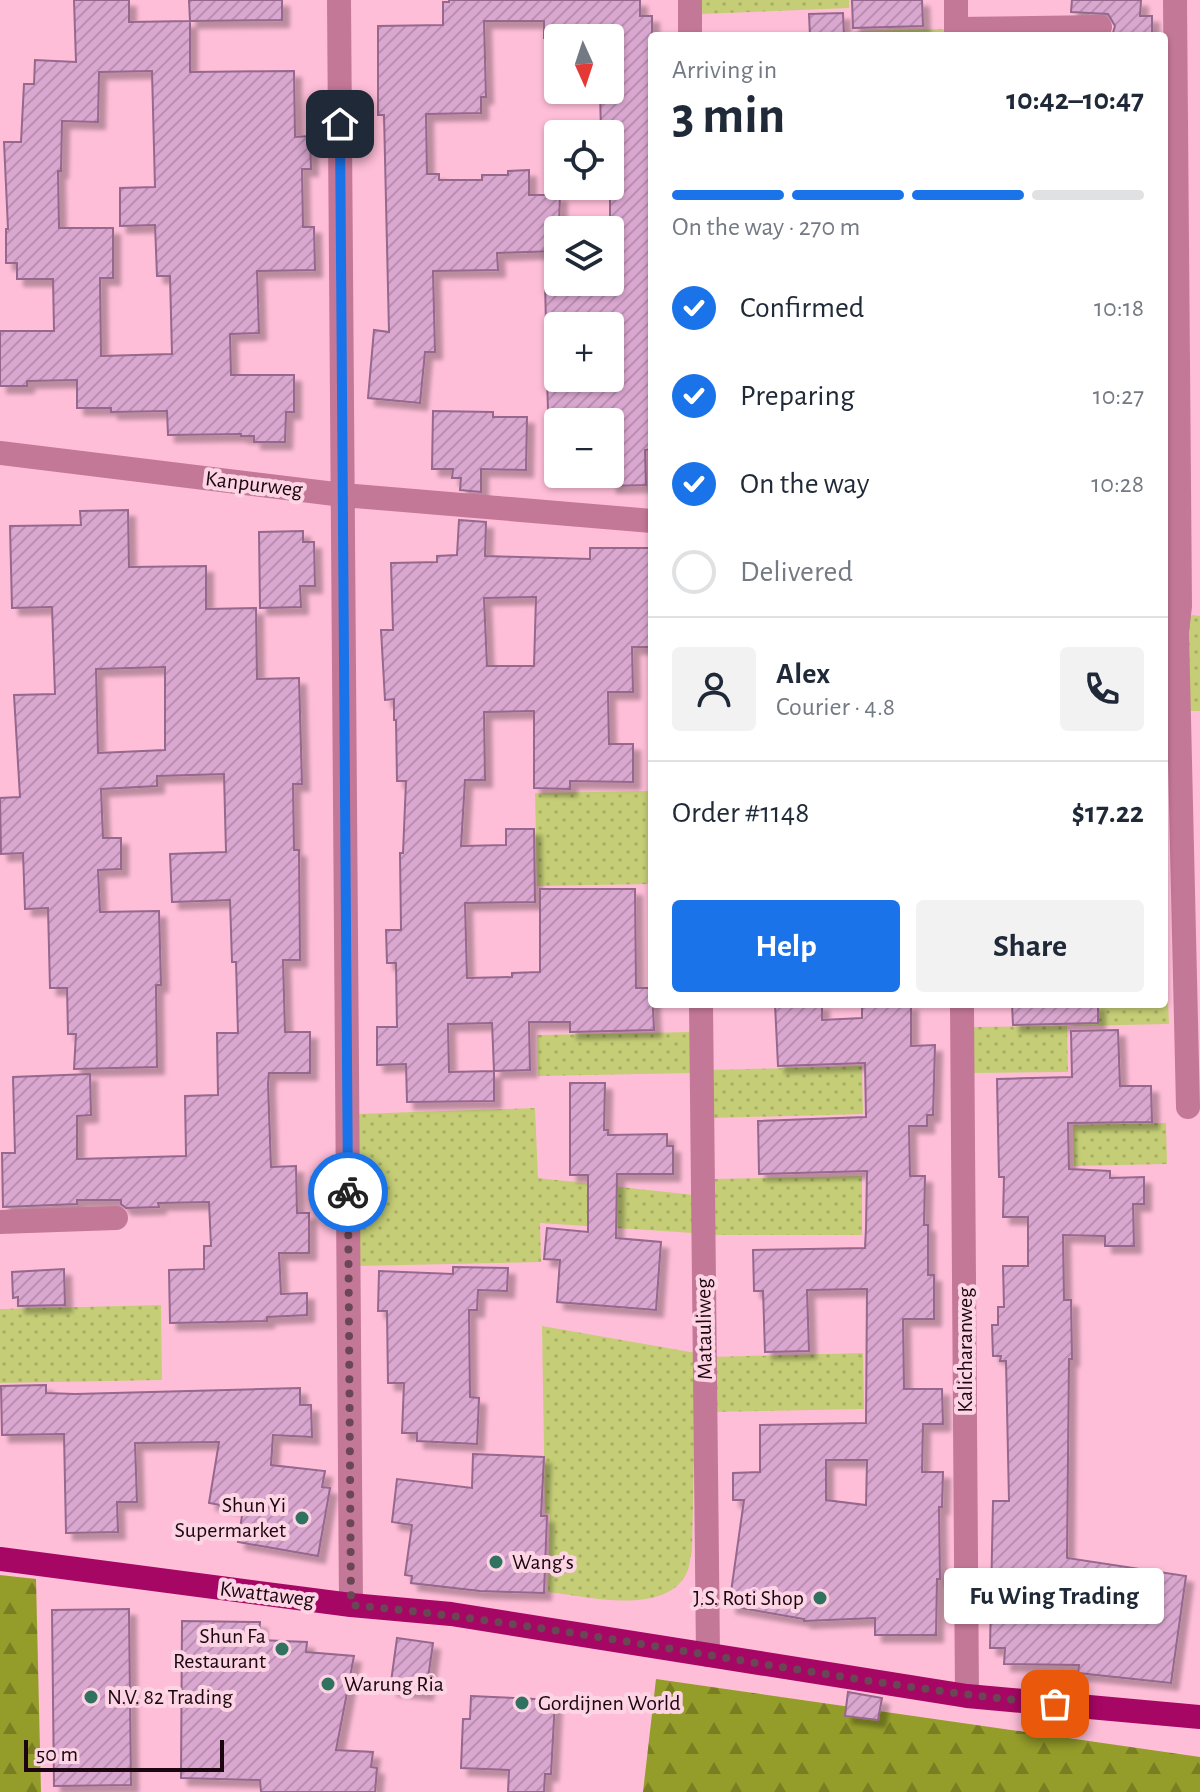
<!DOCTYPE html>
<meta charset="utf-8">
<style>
body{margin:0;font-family:"Alegreya Sans",sans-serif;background:#f2f2f3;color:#1f2937;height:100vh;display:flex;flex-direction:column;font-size:30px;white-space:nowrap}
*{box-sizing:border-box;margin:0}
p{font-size:26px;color:#747a83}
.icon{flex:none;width:44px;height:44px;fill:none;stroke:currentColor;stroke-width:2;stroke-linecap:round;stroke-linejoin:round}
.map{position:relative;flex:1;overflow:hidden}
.panel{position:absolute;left:648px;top:32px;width:520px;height:976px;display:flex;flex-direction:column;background:#fff;border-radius:8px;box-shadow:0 2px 6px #0004}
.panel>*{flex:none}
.needle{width:52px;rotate:177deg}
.controls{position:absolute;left:544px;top:24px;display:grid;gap:16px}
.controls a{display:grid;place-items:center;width:80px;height:80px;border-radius:8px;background:#fff;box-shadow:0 2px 6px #0004;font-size:40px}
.scale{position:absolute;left:24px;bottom:20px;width:200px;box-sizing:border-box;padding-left:8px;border:4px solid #1b060f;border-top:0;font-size:22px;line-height:28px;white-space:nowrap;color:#1b060f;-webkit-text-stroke:6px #fcd4e3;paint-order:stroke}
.pin{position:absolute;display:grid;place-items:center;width:68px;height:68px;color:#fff;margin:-34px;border-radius:16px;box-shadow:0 4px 12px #0006}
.courier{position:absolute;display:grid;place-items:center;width:80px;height:80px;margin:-40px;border:6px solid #1a73e8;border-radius:50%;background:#fff;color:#222;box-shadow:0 2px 10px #0007}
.bubble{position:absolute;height:56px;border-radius:8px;background:#fff;box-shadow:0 2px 6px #0004;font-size:26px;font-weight:700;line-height:56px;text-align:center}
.overview em{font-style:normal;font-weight:700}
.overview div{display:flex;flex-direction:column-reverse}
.overview{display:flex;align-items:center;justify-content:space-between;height:136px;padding:0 24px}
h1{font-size:52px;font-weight:700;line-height:60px}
.bar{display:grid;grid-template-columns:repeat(4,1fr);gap:12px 8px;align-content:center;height:96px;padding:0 24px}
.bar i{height:10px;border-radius:6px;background:#e0e1e3}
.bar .current{background:#1a73e8}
.bar p{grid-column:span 4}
.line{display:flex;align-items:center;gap:20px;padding:0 24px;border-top:2px solid #e0e1e3}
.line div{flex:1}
.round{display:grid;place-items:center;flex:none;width:84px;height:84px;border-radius:8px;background:#f2f2f3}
ol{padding:0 24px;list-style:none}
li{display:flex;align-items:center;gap:24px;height:88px}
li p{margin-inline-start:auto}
li .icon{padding:8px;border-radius:50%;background:#1a73e8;color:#fff;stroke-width:4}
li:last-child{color:#747a83}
li i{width:44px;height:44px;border:4px solid #e0e1e3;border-radius:50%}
.cta{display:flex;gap:16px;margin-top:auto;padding:16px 24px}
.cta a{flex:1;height:92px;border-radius:8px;background:#1a73e8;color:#fff;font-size:32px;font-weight:700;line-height:92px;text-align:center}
.cta a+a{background:#f2f2f3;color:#1f2937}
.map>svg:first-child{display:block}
.grass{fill:url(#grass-dots)}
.forest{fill:url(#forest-firs)}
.building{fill:url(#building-hatch);stroke:#96678d;stroke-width:2;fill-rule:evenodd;filter:url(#shadow)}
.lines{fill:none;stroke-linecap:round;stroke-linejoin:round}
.minor{stroke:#c47897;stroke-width:24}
.major{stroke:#a60765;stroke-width:24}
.done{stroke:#6b4655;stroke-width:8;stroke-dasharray:0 14.4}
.route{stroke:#1a73e8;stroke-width:10}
.poi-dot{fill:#307160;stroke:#fcd4e3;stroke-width:3}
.labels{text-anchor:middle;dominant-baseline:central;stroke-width:8;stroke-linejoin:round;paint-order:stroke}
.street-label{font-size:22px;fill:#1b060f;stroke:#fcd4e3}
.poi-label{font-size:22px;fill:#1b060f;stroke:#fcd4e3;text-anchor:start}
</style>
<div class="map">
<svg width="1200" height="1792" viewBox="0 0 1200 1792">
<defs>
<pattern id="grass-dots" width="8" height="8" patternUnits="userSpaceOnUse" patternTransform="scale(2)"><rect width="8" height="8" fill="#c5ce76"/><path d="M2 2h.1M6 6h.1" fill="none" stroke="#a9af65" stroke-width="1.8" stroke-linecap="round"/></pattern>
<pattern id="forest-firs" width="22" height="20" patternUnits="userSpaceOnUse" patternTransform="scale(2)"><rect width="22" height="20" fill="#959d2a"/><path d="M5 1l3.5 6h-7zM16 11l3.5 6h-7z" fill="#797e22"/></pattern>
<pattern id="building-hatch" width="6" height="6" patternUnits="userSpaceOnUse" patternTransform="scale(2)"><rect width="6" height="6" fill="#daa7d0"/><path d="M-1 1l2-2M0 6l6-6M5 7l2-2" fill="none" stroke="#ba8eb1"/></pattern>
<filter id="shadow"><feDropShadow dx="7" dy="7" stdDeviation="2" flood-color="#0004"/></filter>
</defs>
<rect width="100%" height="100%" fill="#ffbed8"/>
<path class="grass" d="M700 0H849V8L700 14Z
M948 29V36H855L854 31Z
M1192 615 1200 616V711H1181L1188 618Z
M652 791V884L537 886 535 793Z
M1164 976H1167L1169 1024 1073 1026 1072 1004H1164Z
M1067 1026 1068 1072 973 1073 972 1027Z
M692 1032 693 1073 538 1076 537 1035Z
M862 1066 863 1114 711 1118 710 1070Z
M535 1108 538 1178 694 1195 693 1233 540 1223 541 1262 358 1266 356 1114Z
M1166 1123 1167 1164 1074 1166 1073 1125Z
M862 1176V1235H711V1179Z
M161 1305 162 1380 0 1383V1309Z
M542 1326 696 1353 692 1551C690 1557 690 1564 688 1570 669 1618 586 1596 548 1592L550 1514 545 1513Z
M863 1353 864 1409 712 1412 711 1357Z"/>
<path class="forest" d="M0 1575 36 1579 41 1792H0Z
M656 1679 1200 1757V1792H643Z"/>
<path class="building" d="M74 0H129V22L190 21 189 0H282V20L190 21V72L294 71 295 137 310 136 311 169H302L303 227H314L315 270 257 271 259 333 230 334 231 375H294V412H286L285 442H254V436H241V434L168 435 167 411 111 412V408H77V380L27 381V386H0V331H54L53 279H17V263H6V229H8L4 142H21L24 84H34L35 60 76 62ZM152 71 155 187 120 188V226L155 225 157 276H170L172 354 101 356 100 278H113V228H59L58 171H61L62 121 98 122 99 72Z
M449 0H640V16H652V449L645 450 646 485 610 486V409L548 410 547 378H610V326H546L545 282H610V134H601L600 90H610V38H544V21H484L486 97H481V113L426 114 427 174H439V180H482V175H508V171L529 170V195H560L558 251 497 253 498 270 433 271 435 352H425L420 403 368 398 374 330 389 332 384 115H378V26L443 25V2H449Z
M852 0H922L923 26 853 28Z
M1072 0H1141L1140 16H1152V36H1112L1115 26 1108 14 1071 12Z
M843 13 844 36H810L809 14Z
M433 411 493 412V417H527L526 470 481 469V492L460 490 461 478H452L453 469H432Z
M128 510 129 567 206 566V609L256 608 257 679 299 678 302 784H293L294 850H299L300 960H283L285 1032H310V1073H269L268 1084 271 1167 296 1166 297 1213H309V1253H279L281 1294 307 1293V1315L267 1317V1321L170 1323 169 1270 204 1269V1246H211L209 1202 158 1203 159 1207 126 1208 121 1204V1200H77V1204L3 1207 2 1153H15L13 1077 90 1074 91 1115 77 1116V1159L186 1156 185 1096 218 1095 217 1033H238L236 962H232L230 900 172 902 170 854 226 852 224 774 157 776V786L101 789 103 838H121V869L98 870 100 912 159 911 161 985H156L157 1067 74 1069 76 1034H68L67 988H50L48 908 25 909 23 853 1 854 0 798 20 797 14 695 55 694 52 607 12 608 10 526 81 525 80 511ZM165 667V750L98 753 96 669Z
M459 520 486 522 485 556 590 559V548H652V647H632L633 692H608L609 744H633V782L570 781V789L534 788V711L484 712 485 780H465L461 846 506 845V829H534L535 902 465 903 467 978 512 977V973L540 972V889H635L636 988H652L654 1030 570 1032V1022H529L530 1070 494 1071 492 1023 448 1024 449 1072 494 1071V1101L407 1102 406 1064 377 1065V1027H397L396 963H387L386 930H401L400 853H403L406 781H397L396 720H394V699L385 700 381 630H393L391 563 437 562V556L457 555ZM536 597 534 666H487L484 598Z
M303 531V542H314L315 586H300L301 607 260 608 259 532Z
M775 1004H822V1020L862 1018V1004H911V1046L935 1045 933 1115H927V1126H909L910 1176H925L924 1225H928V1275H934V1319H903L904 1389H942L943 1424H923L922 1472H943L942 1507H939L940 1579H937L936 1635H875V1618L804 1621V1619L729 1606 744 1500H733V1473L760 1472V1425L866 1423 867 1289 807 1290 809 1351 765 1352 763 1291H754L753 1250 865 1248 866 1228 867 1171 759 1174 758 1121 866 1117 865 1063 778 1066ZM826 1460H867L866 1505 826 1500Z
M1012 1004H1098V1023L1013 1025Z
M1118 1030 1120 1086H1151L1152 1122 1068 1123 1069 1169 1110 1171V1178L1144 1177V1204H1133L1134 1246H1105V1236L1063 1235 1064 1300H1071L1072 1359H1069L1067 1558 1186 1576 1171 1683 1078 1673 1079 1665 1004 1664 1005 1648H990L993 1501H1009L1006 1361H1000L1001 1356H993L992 1325H998V1307H1004L1003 1266H1028V1217H1003L1004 1177H999L997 1079 1072 1077 1071 1031Z
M570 1083H605L604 1130H608V1135L667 1134V1146H673V1174H617L616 1238 661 1242 656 1310 557 1302 560 1260 544 1259 547 1228 588 1232V1175H570Z
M453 1267 508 1268 507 1291 478 1290 477 1310H469L470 1397 479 1398 477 1444 417 1441V1433H402L404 1383H388L387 1311H378L379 1271 453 1274Z
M64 1269 65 1305 18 1306V1297L13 1298 12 1272Z
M46 1385V1393L75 1394 300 1388V1405H311L312 1437 273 1435 271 1465 325 1471 322 1487 330 1488 318 1556 238 1542 243 1509 209 1503 219 1442 135 1443 137 1502H117L118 1532 66 1533 64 1434 2 1435 1 1386Z
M473 1454 544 1457 541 1516H547L544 1593 480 1591 411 1583 412 1576 405 1575 412 1525 392 1522 397 1479 472 1488Z
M129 1609 131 1785 54 1786 52 1610Z
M182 1621 260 1622 259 1640 307 1642 306 1652 354 1656 336 1750 373 1752 371 1767 377 1768 375 1792H261L260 1780 181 1778Z
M397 1638 433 1643 426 1693 390 1689Z
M848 1692 882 1698 878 1720 845 1716Z
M471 1696 555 1700 551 1774H545L544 1792H508L509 1770 461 1768 463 1719H470Z"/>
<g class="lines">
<path class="minor" d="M339 0 351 1605
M690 0V36
M956 0V36
M1175 0 1180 606 1177 632 1188 1107
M956 29 1100 27
M0 453 343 495 652 521
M701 1004 708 1655
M962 1004 967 1696
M0 1222 116 1218"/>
<path class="major" d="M0 1559 351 1605 451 1614 967 1696 1200 1717"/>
</g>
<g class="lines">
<path class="done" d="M348 1192 351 1605C587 1626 819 1682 1055 1704"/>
<path class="route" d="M340 124 348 1192"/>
</g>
<g class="poi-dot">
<circle cx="302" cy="1518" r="8"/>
<circle cx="496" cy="1562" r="8"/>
<circle cx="820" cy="1598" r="8"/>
<circle cx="282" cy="1649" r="8"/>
<circle cx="328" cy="1684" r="8"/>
<circle cx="91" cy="1697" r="8"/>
<circle cx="522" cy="1703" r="8"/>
</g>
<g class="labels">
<g class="street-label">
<text transform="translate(254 484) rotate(7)">Kanpurweg</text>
<text transform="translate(704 1329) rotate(-91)">Matauliweg</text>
<text transform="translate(965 1350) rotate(-90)">Kalicharanweg</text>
<text transform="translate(267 1594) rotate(7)">Kwattaweg</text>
</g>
<g class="poi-label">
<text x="286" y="1505" text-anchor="end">Shun Yi<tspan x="286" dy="25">Supermarket</tspan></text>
<text x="512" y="1562">Wang's</text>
<text x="804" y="1598" text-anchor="end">J.S. Roti Shop</text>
<text x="266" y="1636" text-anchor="end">Shun Fa<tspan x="266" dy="25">Restaurant</tspan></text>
<text x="344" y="1684">Warung Ria</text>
<text x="107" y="1697">N.V. 82 Trading</text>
<text x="538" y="1703">Gordijnen World</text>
</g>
</g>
</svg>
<div class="controls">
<a><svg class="needle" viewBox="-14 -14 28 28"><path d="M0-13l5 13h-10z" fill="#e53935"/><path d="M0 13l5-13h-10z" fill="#747a83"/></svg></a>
<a><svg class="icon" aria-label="locate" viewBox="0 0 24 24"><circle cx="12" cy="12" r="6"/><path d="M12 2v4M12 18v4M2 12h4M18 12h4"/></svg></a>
<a><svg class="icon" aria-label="layers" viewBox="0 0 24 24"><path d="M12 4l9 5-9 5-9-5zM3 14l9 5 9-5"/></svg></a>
<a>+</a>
<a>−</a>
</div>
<div class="scale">50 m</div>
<div class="pin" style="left:1055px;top:1704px;background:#ea580c"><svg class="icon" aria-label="bag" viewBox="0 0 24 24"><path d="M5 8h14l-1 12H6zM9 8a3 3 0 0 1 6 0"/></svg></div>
<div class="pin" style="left:340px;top:124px;background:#1f2937"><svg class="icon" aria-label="home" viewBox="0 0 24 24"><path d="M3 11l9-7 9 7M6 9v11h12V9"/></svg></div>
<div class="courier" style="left:348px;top:1192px"><svg class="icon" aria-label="bike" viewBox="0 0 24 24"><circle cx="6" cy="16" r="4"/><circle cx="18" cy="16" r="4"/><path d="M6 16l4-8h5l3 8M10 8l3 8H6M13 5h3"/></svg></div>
<div class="bubble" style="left:944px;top:1568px;width:220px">Fu Wing Trading</div>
<section class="panel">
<div class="overview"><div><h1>3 min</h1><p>Arriving in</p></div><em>10:42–10:47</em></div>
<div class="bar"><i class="current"></i><i class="current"></i><i class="current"></i><i></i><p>On the way · 270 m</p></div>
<ol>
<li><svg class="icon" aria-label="check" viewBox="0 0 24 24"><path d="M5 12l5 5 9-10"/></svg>Confirmed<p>10:18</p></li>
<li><svg class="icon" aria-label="check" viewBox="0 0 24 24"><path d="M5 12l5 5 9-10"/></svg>Preparing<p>10:27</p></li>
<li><svg class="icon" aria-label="check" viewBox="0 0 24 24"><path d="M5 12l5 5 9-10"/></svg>On the way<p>10:28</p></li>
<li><i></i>Delivered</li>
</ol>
<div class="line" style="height:144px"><a class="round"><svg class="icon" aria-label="person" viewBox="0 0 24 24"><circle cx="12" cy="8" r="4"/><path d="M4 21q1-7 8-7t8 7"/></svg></a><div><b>Alex</b><p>Courier · 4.8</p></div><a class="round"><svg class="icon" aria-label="phone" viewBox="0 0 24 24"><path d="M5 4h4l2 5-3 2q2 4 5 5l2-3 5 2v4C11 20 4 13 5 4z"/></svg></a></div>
<div class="line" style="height:104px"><div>Order #1148</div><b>$17.22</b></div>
<div class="cta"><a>Help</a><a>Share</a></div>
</section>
</div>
